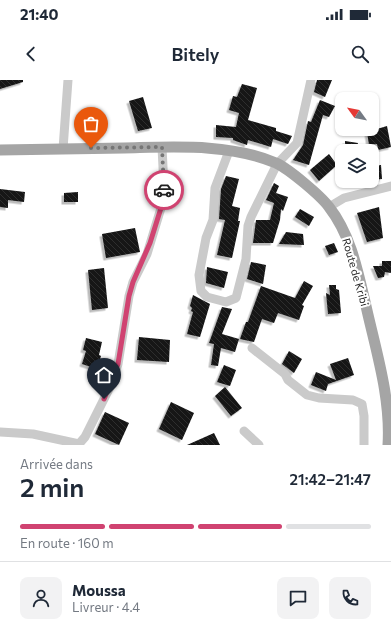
<!DOCTYPE html>
<html lang="fr">
<meta charset="utf-8">
<style>
body{margin:0;font-family:Commissioner,sans-serif;background:#f2f2f3;color:#1f2937;height:100vh;display:flex;flex-direction:column;font-size:15px;white-space:nowrap}
*{box-sizing:border-box;margin:0}
p{font-size:13px;color:#747a83}
.icon{flex:none;width:22px;height:22px;fill:none;stroke:currentColor;stroke-width:2;stroke-linecap:round;stroke-linejoin:round}
.map{position:relative;height:365px;overflow:hidden}
.panel{display:flex;flex-direction:column;background:#fff;flex:1}
.panel>*{flex:none}
.needle{width:26px;rotate:303deg}
.fabs{position:absolute;left:335px;top:12px;display:grid;gap:8px}
.fabs a{display:grid;place-items:center;width:44px;height:44px;border-radius:8px;background:#fff;box-shadow:0 1px 3px #0004;font-size:20px}
.pin{position:absolute;display:grid;place-items:center;width:34px;height:34px;color:#fff;margin:-41px -17px;border-radius:50% 50% 50% 0;rotate:-45deg;box-shadow:0 0 4px #0007}
.pin .icon{rotate:45deg}
.courier{position:absolute;display:grid;place-items:center;width:40px;height:40px;margin:-20px;border:3px solid #d04371;border-radius:50%;background:#fff;color:#222;box-shadow:0 1px 5px #0007}
.summary em{font-style:normal;font-weight:600}
.summary div{display:flex;flex-direction:column-reverse}
.summary{display:flex;align-items:center;justify-content:space-between;height:68px;padding:0 20px}
h1{font-size:26px;font-weight:600;line-height:30px}
.bar{display:grid;grid-template-columns:repeat(4,1fr);gap:6px 4px;align-content:center;height:48px;padding:0 20px}
.bar i{height:5px;border-radius:3px;background:#e0e1e3}
.bar .on{background:#d04371}
.bar p{grid-column:span 4}
.line{display:flex;align-items:center;gap:10px;padding:0 20px;border-top:1px solid #e0e1e3}
.line div{flex:1}
.round{display:grid;place-items:center;flex:none;width:42px;height:42px;border-radius:8px;background:#f2f2f3}
.status{display:flex;justify-content:space-between;align-items:center;height:28px;padding:0 20px;background:#fff;direction:ltr}
.status svg{height:11px;fill:currentColor}
header{display:flex;justify-content:space-between;align-items:center;height:52px;padding:0 20px;background:#fff;font-size:18px;font-weight:600}
.map>svg:first-child{display:block}
.building{fill:url(#building-back-hatch);filter:url(#shadow)}
.lines{fill:none;stroke-linecap:round;stroke-linejoin:round}
.minor{stroke:#cacaca;stroke-width:9}
.major{stroke:#a5a5a5;stroke-width:11}
.done{stroke:#767676;stroke-width:4;stroke-dasharray:0 7.2}
.route{stroke:#d04371;stroke-width:5}
.labels{text-anchor:middle;dominant-baseline:central;stroke-width:4;stroke-linejoin:round;paint-order:stroke}
.street-label{font-size:11px;fill:#2d2d2d;stroke:#fff}
</style>
<div class="status"><b>21:40</b><svg viewBox="0 0 49 12"><path d="M0 12V9h3v3zM5 12V6h3v6zM10 12V3h3v9zM15 12V0h3v12zM26 1h20v11H26zM47 4h2v5h-2z"/></svg></div>
<header><svg class="icon" aria-label="back" viewBox="0 0 24 24"><path d="M15 5l-7 7 7 7"/></svg>Bitely<svg class="icon" aria-label="search" viewBox="0 0 24 24"><circle cx="10" cy="10" r="6"/><path d="M15 15l6 6"/></svg></header>
<div class="map">
<svg width="391" height="365" viewBox="0 0 391 365">
<defs>
<pattern id="building-back-hatch" width="6" height="6" patternUnits="userSpaceOnUse"><rect width="6" height="6" fill="#141414"/><path d="M-1 5l2 2M0 0l6 6M5-1l2 2" fill="none" stroke="#2e2e2e"/></pattern>
<filter id="shadow"><feDropShadow dx="-2.5" dy="2.5" stdDeviation="0" flood-color="#0004"/></filter>
</defs>
<rect width="100%" height="100%" fill="#fff"/>
<path class="building" d="M0 0H23V2L0 9Z
M317 0H332L325 17 314 12Z
M242 4 257 8 248 40 276 48V51L292 56 288 64 273 59 271 67 248 60 247 65 233 60V58L216 57V45L236 47 239 33 229 30 233 16 237 17Z
M143 17 152 48 138 51 129 21Z
M320 20 335 26 329 37 323 35 309 85 293 80 303 65 308 41 311 42Z
M387 46 391 67 378 70 377 64 369 65 367 52Z
M345 61 358 63 357 71H345Z
M329 74 337 85 319 101 310 90Z
M381 85 382 99 372 100V86Z
M226 96 239 99 232 126 240 128 238 141H240L232 178 217 175 225 140 219 139 221 109Z
M274 103 279 106 276 113 288 117 283 131 281 129 280 140 273 163H253L256 140H270L274 123 266 120Z
M0 109 25 112 24 122 8 120V128L0 127Z
M78 112V122H64V113Z
M379 127 383 158 367 162 357 133Z
M300 129 314 137 309 146 295 137Z
M135 148 140 172 106 178 102 154Z
M286 152 303 154 304 165 279 164Z
M334 163 338 172 329 175 325 166Z
M382 181H391V193L385 192 384 197 378 198 373 186H382Z
M251 182 266 185 263 204 247 199Z
M207 187 228 192 224 208 206 203Z
M104 188 108 228 92 230 88 190Z
M304 201 313 206 302 225 304 226 299 240 278 233 274 243 262 239 254 262 240 259 246 242H248L261 206 295 218Z
M329 205H336V209L339 210 341 233 328 234 326 213 330 215Z
M193 215 210 224 200 257 187 254 193 232 191 231 192 228 190 226Z
M222 227 232 229 222 254 239 259 235 272 221 268 218 286 211 285 214 264 209 263Z
M139 257 170 260 169 282 137 280Z
M86 258 102 262 99 275 101 276 97 289 82 284 86 271 83 270Z
M289 271 302 279 294 293 282 284Z
M348 278 354 295 328 304 326 311 311 305 316 292 336 300 330 284Z
M224 285 236 290 230 306 217 302Z
M225 307 242 328 231 336 215 316Z
M171 322 194 333 182 360 159 349Z
M105 332 129 343 119 365 95 354Z
M214 353 220 365H187Z"/>
<g class="lines">
<path class="minor" d="M63 69 68 0
M229 71 215 108 213 140 206 158 199 195 201 211 207 217 226 222 236 218 246 179 248 146 251 137 277 84 297 63 311 0
M329 127 344 118 391 106
M252 268 285 294 288 300 307 315 319 318 353 320 362 324 364 336V365
M244 351 259 365
M0 352 33 354 79 364 85 357 110 307 118 284 129 216 133 202 147 174 161 128 164 107 162 67"/>
<path class="major" d="M0 70C41 69 83 69 124 68 173 67 229 63 276 83 289 89 321 116 329 127 351 155 358 192 366 226 376 271 391 318 388 365"/>
</g>
<g class="lines">
<path class="done" d="M91 68 162 67 164 110"/>
<path class="route" d="M104 319 118 284 129 216 133 202 150 163 161 128 164 110"/>
</g>
<g class="labels">
<g class="street-label">
<text transform="translate(356 192) rotate(74)">Route de Kribi</text>
</g>
</g>
</svg>
<div class="fabs">
<a><svg class="needle" viewBox="-14 -14 28 28"><path d="M0-13l5 13h-10z" fill="#e53935"/><path d="M0 13l5-13h-10z" fill="#747a83"/></svg></a>
<a><svg class="icon" aria-label="layers" viewBox="0 0 24 24"><path d="M12 4l9 5-9 5-9-5zM3 14l9 5 9-5"/></svg></a>
</div>
<div class="pin" style="left:91px;top:68px;background:#ea580c"><svg class="icon" aria-label="bag" viewBox="0 0 24 24"><path d="M5 8h14l-1 12H6zM9 8a3 3 0 0 1 6 0"/></svg></div>
<div class="pin" style="left:104px;top:319px;background:#1f2937"><svg class="icon" aria-label="home" viewBox="0 0 24 24"><path d="M3 11l9-7 9 7M6 9v11h12V9"/></svg></div>
<div class="courier" style="left:164px;top:110px"><svg class="icon" aria-label="car" viewBox="0 0 24 24"><path d="M5 17H2v-5l4-1 3-4h7l3 4 3 1v5h-3M9 17h6M6 11h13"/><circle cx="7" cy="17" r="2"/><circle cx="17" cy="17" r="2"/></svg></div>
</div>
<section class="panel">
<div class="summary"><div><h1>2 min</h1><p>Arrivée dans</p></div><em>21:42–21:47</em></div>
<div class="bar"><i class="on"></i><i class="on"></i><i class="on"></i><i></i><p>En route · 160 m</p></div>
<div class="line" style="height:72px"><a class="round"><svg class="icon" aria-label="person" viewBox="0 0 24 24"><circle cx="12" cy="8" r="4"/><path d="M4 21q1-7 8-7t8 7"/></svg></a><div><b>Moussa</b><p>Livreur · 4.4</p></div><a class="round"><svg class="icon" aria-label="chat" viewBox="0 0 24 24"><path d="M4 5h16v11H9l-5 4z"/></svg></a><a class="round"><svg class="icon" aria-label="phone" viewBox="0 0 24 24"><path d="M5 4h4l2 5-3 2q2 4 5 5l2-3 5 2v4C11 20 4 13 5 4z"/></svg></a></div>
</section>
